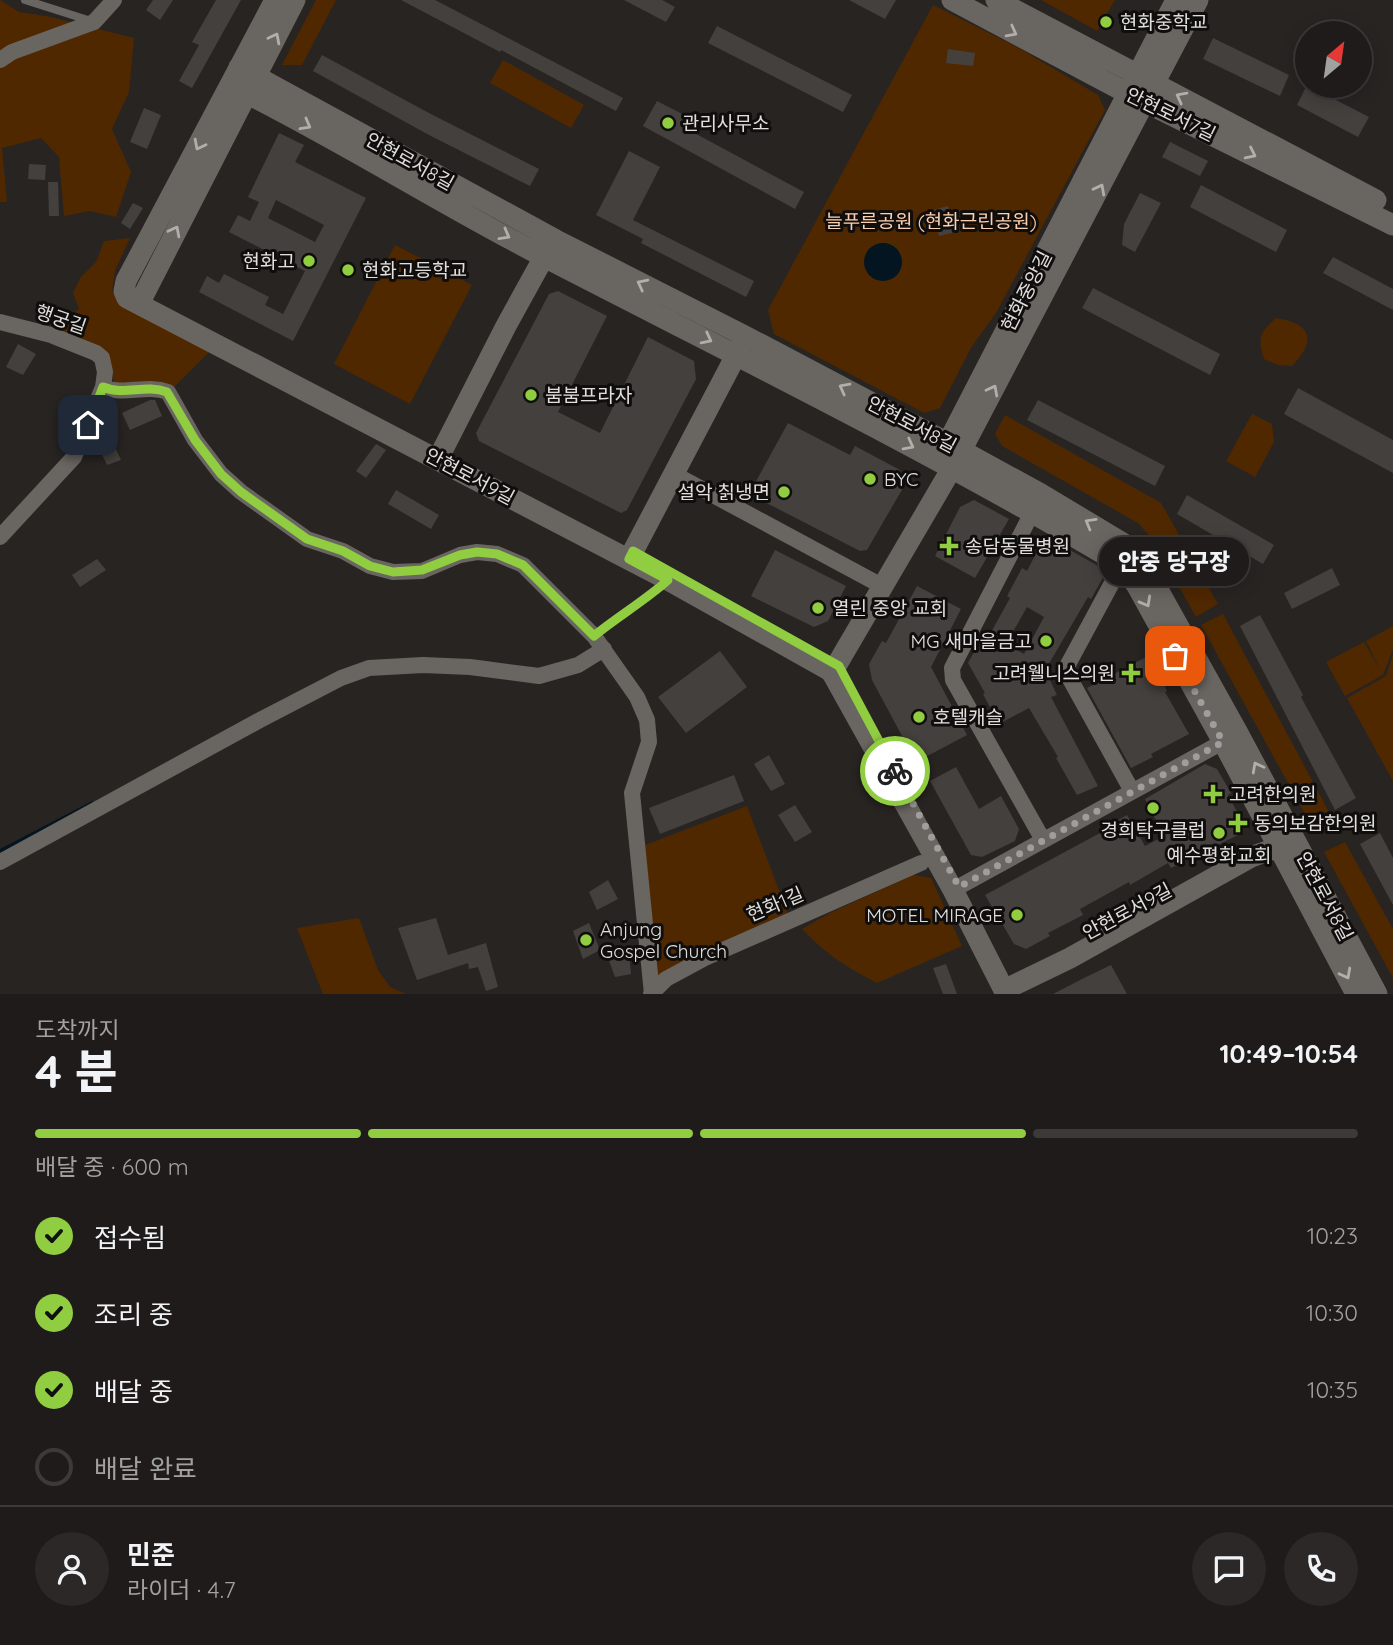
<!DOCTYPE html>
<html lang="ko">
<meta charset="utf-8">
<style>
body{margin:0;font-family:Quicksand,"Noto Sans KR",sans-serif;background:#2b2827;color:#f1f3f6;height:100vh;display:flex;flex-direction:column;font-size:26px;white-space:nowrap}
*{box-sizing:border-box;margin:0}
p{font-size:23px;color:#a1a1a2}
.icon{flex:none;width:38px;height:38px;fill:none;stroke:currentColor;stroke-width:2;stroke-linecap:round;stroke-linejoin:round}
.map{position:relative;height:994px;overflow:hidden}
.sheet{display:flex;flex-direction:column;background:#1e1b1a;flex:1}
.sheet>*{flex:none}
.needle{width:46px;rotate:29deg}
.controls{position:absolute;left:1295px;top:21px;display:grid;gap:14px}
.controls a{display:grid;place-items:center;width:77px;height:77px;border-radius:50%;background:#1e1b1a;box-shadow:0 4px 18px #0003,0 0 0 2px #3c3939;font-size:35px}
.pin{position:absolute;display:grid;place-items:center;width:60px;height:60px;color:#fff;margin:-30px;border-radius:14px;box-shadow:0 4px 10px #0006}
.courier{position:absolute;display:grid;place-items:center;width:70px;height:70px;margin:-35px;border:5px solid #91cd40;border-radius:50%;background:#fff;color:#222;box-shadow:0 2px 9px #0007}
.bubble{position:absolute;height:49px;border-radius:24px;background:#1e1b1a;box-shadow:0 4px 18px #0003,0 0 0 2px #3c3939;font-size:23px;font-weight:800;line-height:49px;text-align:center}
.overview em{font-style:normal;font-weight:800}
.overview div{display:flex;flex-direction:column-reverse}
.overview{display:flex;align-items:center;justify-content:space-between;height:119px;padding:0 35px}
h1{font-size:46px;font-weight:800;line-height:52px}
.bar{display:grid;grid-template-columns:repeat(4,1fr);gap:10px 7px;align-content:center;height:84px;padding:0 35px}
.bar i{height:9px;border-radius:5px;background:#3c3939}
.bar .selected{background:#91cd40}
.bar p{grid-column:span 4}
.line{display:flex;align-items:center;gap:18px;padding:0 35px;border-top:2px solid #3c3939}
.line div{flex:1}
.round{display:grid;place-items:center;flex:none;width:74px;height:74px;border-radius:37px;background:#2b2827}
ol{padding:0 35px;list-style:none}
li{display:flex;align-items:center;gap:21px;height:77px}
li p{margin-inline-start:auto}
li .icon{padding:7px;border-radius:50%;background:#91cd40;color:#111;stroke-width:4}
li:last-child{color:#a1a1a2}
li i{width:38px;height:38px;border:4px solid #3c3939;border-radius:50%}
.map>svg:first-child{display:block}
.green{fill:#502800}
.water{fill:#031520}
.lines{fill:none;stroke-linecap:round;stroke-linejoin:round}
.stream{stroke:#031520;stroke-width:3.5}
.building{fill:#44403d;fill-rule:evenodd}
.lane{stroke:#696561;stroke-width:8}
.street{stroke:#696561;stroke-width:16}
.secondary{stroke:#696561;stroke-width:21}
.oneway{stroke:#b1aeab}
.done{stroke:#a09e9c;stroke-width:7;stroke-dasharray:0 12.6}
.route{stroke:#91cd40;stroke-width:9}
.poi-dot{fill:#91cd40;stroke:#100e0d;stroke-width:2.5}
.labels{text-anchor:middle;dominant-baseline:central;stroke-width:6;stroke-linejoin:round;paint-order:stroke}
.poi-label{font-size:19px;fill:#e1dfdd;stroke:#100e0d;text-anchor:start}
.street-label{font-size:19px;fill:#e1dfdd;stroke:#100e0d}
.park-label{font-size:19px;fill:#fdcfad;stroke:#100e0d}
</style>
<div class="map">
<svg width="1393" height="994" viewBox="0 0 1393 994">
<rect width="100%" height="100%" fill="#282422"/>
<path class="green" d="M0 0 19 12 51 17 134 38 129 92 112 129 131 172 116 217 90 211 64 216 59 157 41 138 2 148 7 202H0Z
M316 0H336L302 65H282Z
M1041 0H1115L1097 31Z
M933 5 1017 47 1098 95 1105 110 996 313 972 346 940 408 924 413 774 334 768 310Z
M503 60 584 105 571 128 490 83Z
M130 238 115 271 112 291C140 320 175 333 211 350L173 388 142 381 115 386 108 356 63 333 62 323 79 309 73 293 81 277 96 262 104 241Z
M395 245 472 285 410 404 334 364Z
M1276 318C1312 324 1317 340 1292 366L1278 365 1264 359C1257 337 1260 333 1276 318Z
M1252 414 1272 424 1274 442 1255 477 1226 461Z
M1005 415 1161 503 1218 604 1196 617 1152 539 1138 523 1002 446 995 434Z
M1223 614 1329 812 1305 814 1201 625Z
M1393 626V649L1383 675 1345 696 1326 662 1364 642 1380 670 1366 641Z
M1393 655V781L1347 698 1386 676Z
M747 806 788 914 716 945 655 977 640 847Z
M1345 842 1393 929V978L1324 852Z
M913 875 931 878 962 946 877 983C846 967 826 954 802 929L830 913Z
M359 918 378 970 390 987 406 994H323L297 928Z"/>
<path class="water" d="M864 262a19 19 0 1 1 38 0a19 19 0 1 1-38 0Z"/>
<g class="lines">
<path class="stream" d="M0 851 92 803"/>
</g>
<path class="building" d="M153 0H173L160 20 146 10Z
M216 0H241L192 88 179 81 199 45 192 42Z
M401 0H435L623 98 616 111 501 50 500 52Z
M624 0H662L675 7 666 22Z
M849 0H896L885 19Z
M717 26 852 95 843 112 708 43Z
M1213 38 1289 75 1280 96 1203 59Z
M948 49 975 53 973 66 946 63Z
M322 55 427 112 539 169 530 186 429 135 313 71Z
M1307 85 1369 117 1358 137 1297 105Z
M657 101 692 119 687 129 804 192 795 209 643 126Z
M144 108 161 115 147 149 130 142Z
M279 133 304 145 295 162 366 198 293 341 199 292 207 276 219 283 224 274 269 297 265 305 283 314 305 271 229 232 238 215 250 221 259 202 248 197ZM276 200 324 225 315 242 268 218Z
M1170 142 1208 161 1200 176 1162 157Z
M629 151 660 167 633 220 754 281 746 297 641 243 643 239 596 215Z
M29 164 46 165 45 180 28 179Z
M48 182H58L59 216H49Z
M1201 185 1287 230 1276 252 1190 207Z
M1140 193 1161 203 1135 252 1122 245 1124 224Z
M133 203 143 208 130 229 121 223Z
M948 206 950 213 954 212 956 232 939 236 933 210Z
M1333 257 1393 289V310L1323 273Z
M1093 288 1220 354 1210 375 1082 308Z
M558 291 607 316 558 412 600 433 648 337 694 361 696 379 627 510 621 513 479 441 476 433 549 294Z
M18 344 36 354 23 375 6 367Z
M1298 388 1393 440V473L1284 414Z
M150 400H155L162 416 130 430 122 413Z
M1038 400 1165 466 1155 486 1027 420Z
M788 423 850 455 855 446 900 470 903 488 867 550 860 551 749 494Z
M111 439 121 460 107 465 97 444Z
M376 444 386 450 366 478 356 471Z
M396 490 439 515 431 529 388 504Z
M1187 495 1274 545 1263 564 1177 514Z
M974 500 1009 519 975 578 935 556 960 507Z
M1045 536 1100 567 1105 574 1091 599 1088 597 1047 667 1052 669 1048 676 1057 695 1051 697 1098 786 1077 795 1056 758 1058 757 1029 708 999 724 983 694 985 693 968 663 979 643 984 645 1010 598 1007 596 1022 568 1027 571ZM1027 607 1044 617 1024 654 1006 644Z
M775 550 846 586 828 621 814 627 751 596Z
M97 559 106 570 80 587 72 575Z
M1332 568 1340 585 1292 609 1284 593Z
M917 586 961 609 931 667 967 735 916 762 872 680 869 664 882 641 886 643Z
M1260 615 1303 695 1301 697 1356 798 1335 810 1240 626Z
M720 651 747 687 686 733 658 697Z
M1150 655 1167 691 1165 692 1189 734 1151 754 1153 757 1131 768 1087 688Z
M769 755 785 784 771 791 754 764Z
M1205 764 1217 769 1231 793 1228 795 1243 823 1236 836 1171 868 1168 863 1130 885 1129 882 1080 909 1083 915 1048 933 1050 936 1026 949 1014 944 985 895 1100 833 1099 831 1127 815 1145 846 1164 836 1145 799Z
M956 767 979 809 1001 796 1019 829 1015 841 982 857 971 855 930 781Z
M734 775 744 801 660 834 649 808Z
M795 805 812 832 795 842 778 815Z
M1380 833 1393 858V905L1360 844Z
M608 880 618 899 597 910 589 892Z
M436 918 448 955 486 943 498 987 486 991 478 967 469 969 468 963 417 980 398 928Z
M589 923 600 950 583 959 573 931Z
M629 953 631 974 615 977 608 958Z
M946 964 957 994H943L933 968Z
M1111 965 1127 994H1053L1084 978Z"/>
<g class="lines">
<path class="lane" d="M25 0 91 21
M594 636 667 581"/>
<path class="street" d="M0 60 12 52 94 22 114 0
M0 322 51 335 96 353 102 358 105 372 103 387 74 457 0 537
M103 387C124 396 145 384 168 392L195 440 221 474 241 492 307 539 343 551 370 566 393 572 422 571 460 555 477 552 497 554 523 565 594 636 637 697 647 720 649 742 632 793 652 994
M674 474 882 586
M1036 505 952 668 953 680 1043 840
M1126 557 1065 670 1132 791
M0 862 260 720 341 678 369 668 423 665 470 667 539 676 578 665 604 649
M953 890 1230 738
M651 994 666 979 705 958 921 863"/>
<path class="secondary" d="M275 0 126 281 124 291 127 298 668 580 829 670 832 673 953 890 1006 994
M952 0 1127 93 1393 225
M996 0 1376 200
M239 67 556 240 745 336 948 443 1041 494 1131 548 1141 559 1238 733 1377 994
M230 85C338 138 439 203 546 258 736 356 928 450 1112 559L1130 575 1137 586 1223 742 1356 994
M139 304 295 0
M942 454 1176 0
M438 459 506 326 544 257
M629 559 742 344
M832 673 952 468 1198 0
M1004 990 1070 958 1251 857 1290 843"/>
</g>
<defs><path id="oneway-chevron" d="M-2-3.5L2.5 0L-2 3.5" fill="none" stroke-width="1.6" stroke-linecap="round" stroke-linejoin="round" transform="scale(1.75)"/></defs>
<g class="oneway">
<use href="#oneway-chevron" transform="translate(1012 32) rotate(28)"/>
<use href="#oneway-chevron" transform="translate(275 38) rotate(-63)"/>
<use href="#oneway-chevron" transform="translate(1181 97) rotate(-152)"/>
<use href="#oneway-chevron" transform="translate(306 125) rotate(29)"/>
<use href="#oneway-chevron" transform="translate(199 145) rotate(117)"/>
<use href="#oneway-chevron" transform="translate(1251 154) rotate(26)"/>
<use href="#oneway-chevron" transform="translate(1100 189) rotate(-62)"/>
<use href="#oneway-chevron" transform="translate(175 231) rotate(-63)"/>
<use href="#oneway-chevron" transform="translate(505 235) rotate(29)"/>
<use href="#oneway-chevron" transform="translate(642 284) rotate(-153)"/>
<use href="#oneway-chevron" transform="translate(707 339) rotate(27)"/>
<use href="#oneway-chevron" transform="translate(844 388) rotate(-152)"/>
<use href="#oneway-chevron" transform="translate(993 390) rotate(-62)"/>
<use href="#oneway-chevron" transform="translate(909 445) rotate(28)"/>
<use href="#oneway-chevron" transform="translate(1090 523) rotate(-150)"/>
<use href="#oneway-chevron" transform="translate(1146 602) rotate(61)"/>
<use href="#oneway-chevron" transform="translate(1257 767) rotate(-118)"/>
<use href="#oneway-chevron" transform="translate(1346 974) rotate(62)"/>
</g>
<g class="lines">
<path class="done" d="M895 771 959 887 1223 742 1175 656"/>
<path class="route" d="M88 425 103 387C124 396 145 384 167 392L195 440 221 474 241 492 307 539 343 551 370 566 393 572 422 570 460 555 477 552 497 554 523 565 594 636C618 616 645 601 668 580L629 559 633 551 839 666 895 771"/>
</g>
<g class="poi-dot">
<circle cx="1106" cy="22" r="7"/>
<circle cx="668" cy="123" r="7"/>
<circle cx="309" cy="261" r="7"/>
<circle cx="348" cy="270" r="7"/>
<circle cx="531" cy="395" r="7"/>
<circle cx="870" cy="479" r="7"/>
<circle cx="784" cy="492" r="7"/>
<path d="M945.5 535.5h7v7h7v7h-7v7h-7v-7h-7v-7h7z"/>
<circle cx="818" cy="608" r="7"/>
<circle cx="1046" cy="641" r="7"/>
<path d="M1127.5 662.5h7v7h7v7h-7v7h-7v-7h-7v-7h7z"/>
<circle cx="919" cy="717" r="7"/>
<path d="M1209.5 783.5h7v7h7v7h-7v7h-7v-7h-7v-7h7z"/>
<circle cx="1153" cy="808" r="7"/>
<path d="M1234.5 812.5h7v7h7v7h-7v7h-7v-7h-7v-7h7z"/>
<circle cx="1219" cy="833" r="7"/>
<circle cx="1017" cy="915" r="7"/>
<circle cx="586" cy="940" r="7"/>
</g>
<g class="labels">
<g class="poi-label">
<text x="1120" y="22">현화중학교</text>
<text x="682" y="123">관리사무소</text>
<text x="295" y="261" text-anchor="end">현화고</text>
<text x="362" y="270">현화고등학교</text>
<text x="545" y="395">붐붐프라자</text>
<text x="884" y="479">BYC</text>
<text x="770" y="492" text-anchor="end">설악 칡냉면</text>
<text x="965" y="546">송담동물병원</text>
<text x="832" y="608">열린 중앙 교회</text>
<text x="1032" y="641" text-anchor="end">MG 새마을금고</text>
<text x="1115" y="673" text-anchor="end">고려웰니스의원</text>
<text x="933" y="717">호텔캐슬</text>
<text x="1229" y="794">고려한의원</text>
<text x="1254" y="823">동의보감한의원</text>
<text x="1153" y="830" text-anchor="middle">경희탁구클럽</text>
<text x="1219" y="855" text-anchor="middle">예수평화교회</text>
<text x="1003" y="915" text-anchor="end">MOTEL MIRAGE</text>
<text x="600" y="929">Anjung<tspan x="600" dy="22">Gospel Church</tspan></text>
</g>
<g class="street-label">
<text transform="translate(1171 114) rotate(26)">안현로서7길</text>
<text transform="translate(410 161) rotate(29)">안현로서8길</text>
<text transform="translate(1026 291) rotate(-63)">현화중앙길</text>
<text transform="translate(61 319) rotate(19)">행궁길</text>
<text transform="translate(912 424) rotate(28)">안현로서8길</text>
<text transform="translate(470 476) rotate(28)">안현로서9길</text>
<text transform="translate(1325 896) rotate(62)">안현로서8길</text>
<text transform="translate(775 904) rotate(-23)">현화1길</text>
<text transform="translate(1127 911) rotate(-28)">안현로서9길</text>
</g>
<g class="park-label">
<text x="931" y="221">늘푸른공원 (현화근린공원)</text>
</g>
</g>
</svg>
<div class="controls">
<a><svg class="needle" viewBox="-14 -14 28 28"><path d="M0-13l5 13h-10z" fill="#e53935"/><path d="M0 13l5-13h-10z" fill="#a1a1a2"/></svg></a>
</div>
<div class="pin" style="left:1175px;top:656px;background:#ea580c"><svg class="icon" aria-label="bag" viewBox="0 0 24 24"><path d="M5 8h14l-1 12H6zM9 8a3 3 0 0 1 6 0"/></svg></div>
<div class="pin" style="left:88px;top:425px;background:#1f2937"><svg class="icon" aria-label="home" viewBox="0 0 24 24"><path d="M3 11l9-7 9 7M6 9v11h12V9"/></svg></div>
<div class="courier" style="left:895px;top:771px"><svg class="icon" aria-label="bike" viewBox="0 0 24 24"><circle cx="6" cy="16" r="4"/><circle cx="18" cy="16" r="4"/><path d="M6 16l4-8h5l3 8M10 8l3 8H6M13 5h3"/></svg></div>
<div class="bubble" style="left:1099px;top:537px;width:150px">안중 당구장</div>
</div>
<section class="sheet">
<div class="overview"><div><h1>4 분</h1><p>도착까지</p></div><em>10:49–10:54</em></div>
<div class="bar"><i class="selected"></i><i class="selected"></i><i class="selected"></i><i></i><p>배달 중 · 600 m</p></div>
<ol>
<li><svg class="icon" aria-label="check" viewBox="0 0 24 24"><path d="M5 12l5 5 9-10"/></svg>접수됨<p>10:23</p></li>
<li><svg class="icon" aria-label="check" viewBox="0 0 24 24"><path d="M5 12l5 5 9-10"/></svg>조리 중<p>10:30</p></li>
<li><svg class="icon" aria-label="check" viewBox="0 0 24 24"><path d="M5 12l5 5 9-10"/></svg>배달 중<p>10:35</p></li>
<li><i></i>배달 완료</li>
</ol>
<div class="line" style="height:126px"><a class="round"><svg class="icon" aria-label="person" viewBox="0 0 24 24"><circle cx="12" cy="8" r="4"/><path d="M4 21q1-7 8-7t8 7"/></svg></a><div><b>민준</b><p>라이더 · 4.7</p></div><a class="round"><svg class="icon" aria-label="chat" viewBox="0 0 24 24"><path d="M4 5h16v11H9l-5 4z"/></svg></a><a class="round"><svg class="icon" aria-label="phone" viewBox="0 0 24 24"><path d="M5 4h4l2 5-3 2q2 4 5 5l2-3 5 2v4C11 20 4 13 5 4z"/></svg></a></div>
</section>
